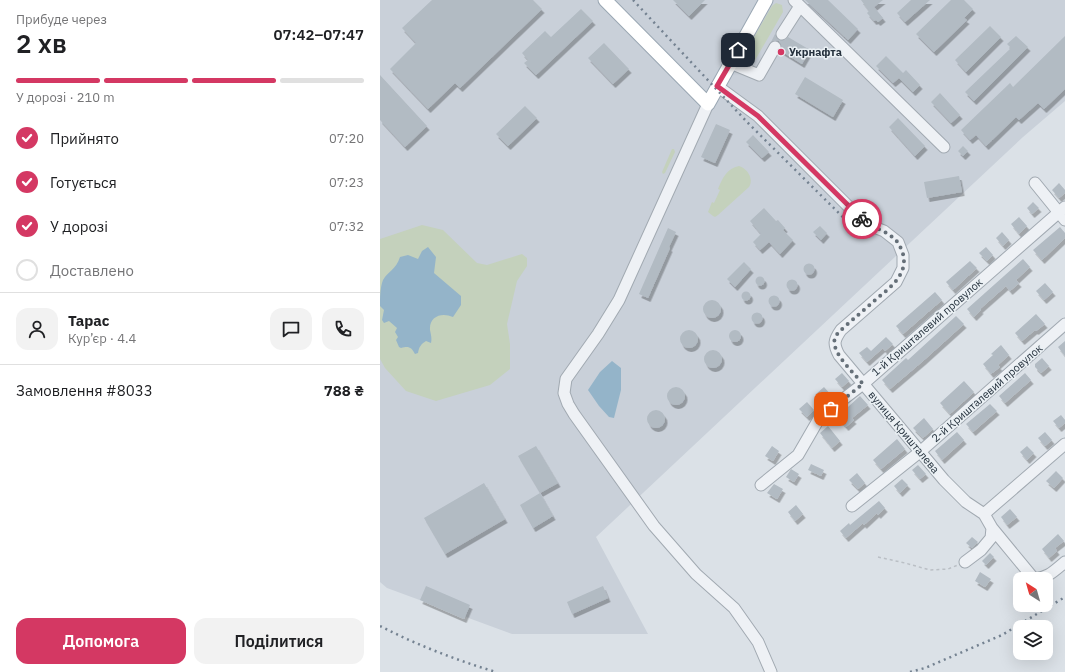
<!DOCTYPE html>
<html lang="uk">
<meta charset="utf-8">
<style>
body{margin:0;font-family:"IBM Plex Sans",sans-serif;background:#f2f2f2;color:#202124;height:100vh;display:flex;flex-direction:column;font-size:15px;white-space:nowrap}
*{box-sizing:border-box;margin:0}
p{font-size:13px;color:#757577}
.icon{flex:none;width:22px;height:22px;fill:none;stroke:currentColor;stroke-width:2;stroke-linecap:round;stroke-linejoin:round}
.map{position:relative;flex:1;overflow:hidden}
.drawer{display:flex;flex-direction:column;background:#fff;width:380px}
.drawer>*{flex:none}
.needle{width:26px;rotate:323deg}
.tools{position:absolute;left:633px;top:572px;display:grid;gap:8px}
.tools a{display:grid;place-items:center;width:40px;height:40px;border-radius:8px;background:#fff;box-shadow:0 4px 16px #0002;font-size:20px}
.pin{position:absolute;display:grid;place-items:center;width:34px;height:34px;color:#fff;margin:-17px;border-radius:8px;box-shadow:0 2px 6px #0006}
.courier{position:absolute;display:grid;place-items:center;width:40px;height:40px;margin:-20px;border:3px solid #d43863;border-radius:50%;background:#fff;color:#222;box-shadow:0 1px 5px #0007}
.summary em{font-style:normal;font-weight:600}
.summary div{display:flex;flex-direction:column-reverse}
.summary{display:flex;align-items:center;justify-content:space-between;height:68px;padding:0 16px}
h1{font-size:26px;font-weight:600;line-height:30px}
.bar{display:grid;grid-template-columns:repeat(4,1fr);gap:6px 4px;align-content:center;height:48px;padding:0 16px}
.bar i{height:5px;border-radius:3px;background:#e0e0e0}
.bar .current{background:#d43863}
.bar p{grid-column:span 4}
.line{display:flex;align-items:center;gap:10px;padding:0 16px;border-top:1px solid #e0e0e0}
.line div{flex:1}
.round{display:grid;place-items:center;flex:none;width:42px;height:42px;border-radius:12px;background:#f2f2f2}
ol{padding:0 16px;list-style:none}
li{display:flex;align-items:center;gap:12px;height:44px}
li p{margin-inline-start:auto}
li .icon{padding:4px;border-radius:50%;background:#d43863;color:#fff;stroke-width:4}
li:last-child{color:#757577}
li i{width:22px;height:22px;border:2px solid #e0e0e0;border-radius:50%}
.primary-button{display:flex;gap:8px;margin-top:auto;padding:8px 16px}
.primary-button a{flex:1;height:46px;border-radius:12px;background:#d43863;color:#fff;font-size:16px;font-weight:600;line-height:46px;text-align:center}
.primary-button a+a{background:#f2f2f2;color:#202124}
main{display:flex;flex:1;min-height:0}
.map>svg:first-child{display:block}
.built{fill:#c9d0d9}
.green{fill:#c4d1bc}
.water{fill:#94b4c9}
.building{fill:#b2bbc3;filter:url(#shadow)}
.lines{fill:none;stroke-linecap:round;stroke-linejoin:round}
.minor-casing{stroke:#a1a9b1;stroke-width:13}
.major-casing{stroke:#9aa7b3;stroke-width:15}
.path{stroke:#babfc5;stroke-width:1.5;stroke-dasharray:3 3;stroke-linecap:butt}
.minor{stroke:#eef1f5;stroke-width:11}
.major{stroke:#fff;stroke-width:13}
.rail{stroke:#748291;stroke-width:2.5;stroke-dasharray:2 4;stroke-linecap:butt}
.done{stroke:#656f78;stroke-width:4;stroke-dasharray:0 7.2}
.route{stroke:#d43863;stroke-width:5}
.poi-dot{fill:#d43863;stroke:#eaf0f4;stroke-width:1.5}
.labels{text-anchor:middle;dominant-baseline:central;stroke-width:3;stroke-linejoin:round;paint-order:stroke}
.poi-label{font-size:11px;font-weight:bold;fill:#25313d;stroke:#eaf0f4;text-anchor:start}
.street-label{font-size:11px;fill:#25313d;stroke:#eaf0f4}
</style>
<main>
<section class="drawer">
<div class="summary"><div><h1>2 хв</h1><p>Прибуде через</p></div><em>07:42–07:47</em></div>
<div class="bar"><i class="current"></i><i class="current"></i><i class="current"></i><i></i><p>У дорозі · 210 m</p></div>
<ol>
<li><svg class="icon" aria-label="check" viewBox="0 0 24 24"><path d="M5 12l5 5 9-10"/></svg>Прийнято<p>07:20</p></li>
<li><svg class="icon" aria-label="check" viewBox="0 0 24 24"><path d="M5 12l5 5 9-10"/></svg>Готується<p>07:23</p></li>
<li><svg class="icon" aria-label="check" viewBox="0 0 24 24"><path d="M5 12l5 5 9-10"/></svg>У дорозі<p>07:32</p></li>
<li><i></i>Доставлено</li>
</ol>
<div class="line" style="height:72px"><a class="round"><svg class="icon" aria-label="person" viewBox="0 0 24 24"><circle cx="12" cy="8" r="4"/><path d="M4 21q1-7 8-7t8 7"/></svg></a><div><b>Тарас</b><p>Кур’єр · 4.4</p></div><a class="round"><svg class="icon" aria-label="chat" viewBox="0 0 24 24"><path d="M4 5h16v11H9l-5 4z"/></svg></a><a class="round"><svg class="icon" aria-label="phone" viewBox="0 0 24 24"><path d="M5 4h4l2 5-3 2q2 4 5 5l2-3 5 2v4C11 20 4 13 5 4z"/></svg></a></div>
<div class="line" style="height:52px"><div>Замовлення #8033</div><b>788 ₴</b></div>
<div class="primary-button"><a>Допомога</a><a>Поділитися</a></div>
</section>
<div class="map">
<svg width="685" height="672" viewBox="0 0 685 672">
<defs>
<filter id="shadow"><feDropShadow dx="2.5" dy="4" stdDeviation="0" flood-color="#0004"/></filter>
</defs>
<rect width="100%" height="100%" fill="#dbe1e7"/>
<path class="built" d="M0 0H685V101L643 137 216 537 268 634H132L7 588 0 582Z"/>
<path class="green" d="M396 3 402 5 403 12 374 62 373 64 368 65 363 61V56L392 6Z
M292 149H294L295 152 285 173 283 174 282 172Z
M359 166C368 169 374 179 369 187L338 215 335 217 333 216 328 212 332 202 334 203 340 190 338 189C342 179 347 168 359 166Z
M42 225 63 230 97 263 107 265 142 254 147 258V266L137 281 127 324 130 344V369L110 385 56 401 26 391 5 368 0 359V239Z"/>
<path class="water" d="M48 247 56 257 54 273 81 296V305L73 317C62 312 49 316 50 330 51 335 52 338 51 343L46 341C41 344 39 347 38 353L35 354C31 347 29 346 21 348L19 347 16 340 18 337 15 332 17 328 9 321 4 323 2 320 4 310 0 306C0 298 0 288 3 280 8 271 16 270 20 257L28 255 38 259 42 251Z
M232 361 241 368V390L234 418 229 417 219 406 208 390 220 372Z"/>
<path class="building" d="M52 0H153L162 9 80 88 75 83 48 109 10 69 36 43 22 28Z
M293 0H325L309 16Z
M425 0H448L478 29 468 40Z
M481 0H503L494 7 503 18 498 22 496 20 494 21 487 13 489 11Z
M531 0H550L525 22 517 13Z
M571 0H584L593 9 584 18 587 20 554 52 536 34Z
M201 9 213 21 156 75 144 63 148 60 142 53 165 31 171 37Z
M610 26 621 37 586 72 575 60Z
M395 34 399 40H405L408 37 430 50 422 64 401 51 402 47 399 41 395 40 391 42Z
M636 36 648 47 594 101 585 92 631 48 627 44Z
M685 36V89L664 109 658 103 639 120 636 117 606 146 596 135 590 140 581 130 630 83 633 87Z
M224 43 249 69 233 84 208 58Z
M506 56 523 73 526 70 540 85 533 92 519 78 513 83 496 66Z
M0 75 47 126 25 147 0 120Z
M425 77 463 100 453 117 415 94Z
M560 93 580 115 571 123 551 102Z
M145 106 157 118 128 146 116 134Z
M518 118 545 146 535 156 509 127Z
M336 124 350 130 335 163 321 157Z
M373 135 389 152 382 158 366 142Z
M583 146 588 151 583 156 578 151Z
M579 176 582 192 547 198 544 182Z
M679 183 685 190V193L679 198 672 190Z
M653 202 659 208 652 214 647 208Z
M384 208 396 221 398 220 405 228 403 230 413 240 400 254 389 242 380 250 373 242 381 234 370 221Z
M639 217 647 226 639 234 631 224Z
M440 226 447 233 441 240 433 232Z
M680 227 685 233V238L662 260 653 250Z
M288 228 296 232 289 247 290 248 268 298 259 294Z
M622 232 629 240 623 246 616 238Z
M606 247 613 255 607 261 599 253Z
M643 259 650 267 636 280 639 283 630 291 626 286 600 309 601 310 594 317 587 309Z
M590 261 597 268 573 290 566 282Z
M364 262 371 269 355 287 347 279Z
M423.5 269a5.5 5.5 0 1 1 11 0a5.5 5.5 0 1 1-11 0Z
M375.5 281a4.5 4.5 0 1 1 9 0a4.5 4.5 0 1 1-9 0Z
M406.5 285a5.5 5.5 0 1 1 11 0a5.5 5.5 0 1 1-11 0Z
M665 283 673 292 664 300 656 291Z
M361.5 296a4.5 4.5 0 1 1 9 0a4.5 4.5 0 1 1-9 0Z
M555 292 562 300 523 334 516 326Z
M388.5 301a5.5 5.5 0 1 1 11 0a5.5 5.5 0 1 1-11 0Z
M323 309a9 9 0 1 1 18 0a9 9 0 1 1-18 0Z
M371.5 318a5.5 5.5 0 1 1 11 0a5.5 5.5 0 1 1-11 0Z
M656 314 665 324 656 331 655 330 642 341 635 333Z
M576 316 584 324 543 361 510 389 502 380 526 358 528 360Z
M349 336a6 6 0 1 1 12 0a6 6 0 1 1-12 0Z
M300 339a9 9 0 1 1 18 0a9 9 0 1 1-18 0Z
M506 337 513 344 505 351 503 348 487 362 479 353 487 347 491 351Z
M685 341V356L678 347Z
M621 345 629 355 618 365 620 367 611 374 603 364 613 355 611 354Z
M324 359a9 9 0 1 1 18 0a9 9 0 1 1-18 0Z
M662 358 669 366 661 373 655 367V364Z
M462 373 469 381 462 387 455 379Z
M645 373 651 380 625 403 619 396Z
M584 381 594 392 570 414 560 403Z
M444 387 452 396 444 403 436 394Z
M287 396a9 9 0 1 1 18 0a9 9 0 1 1-18 0Z
M480 396 488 405 472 418 474 420 466 427 457 417Z
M427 402 434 410 427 417 419 409Z
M610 404 617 411 593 432 586 424Z
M267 419a9 9 0 1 1 18 0a9 9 0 1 1-18 0Z
M681 415 685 420V423L679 428 673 421Z
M544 418 553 429 543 438 533 428Z
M448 426 460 441 452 448 440 433Z
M577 432 584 440 562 460 555 451Z
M665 432 672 440 665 446 658 438Z
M517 439 525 449 501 469 493 460Z
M156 446 178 483 160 493 138 456Z
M392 446 399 451 393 461 385 456Z
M647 446 654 453 647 460 640 452Z
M431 464 444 470 441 476 428 470Z
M538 465 546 474 540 479 532 470Z
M411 469 419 474 414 482 406 477Z
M676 471 683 478 674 488 666 481Z
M477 473 485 483 478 489 469 480Z
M522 479 528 485 520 493 514 486Z
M104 483 125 519 65 554 44 518Z
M394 484 403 489 397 499 387 493Z
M160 493 173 516 153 528 140 505Z
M499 501 505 508 498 515 497 513 484 525 483 523 466 538 460 531 469 523 470 525Z
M416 505 423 514 415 521 408 512Z
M630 509 637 517 627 525 621 517Z
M678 534 684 541 675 548 677 551 669 558 662 549Z
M592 537 598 542 592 548 586 543Z
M610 553 614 557 606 565 602 561Z
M600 572 611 579 605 587 595 581Z
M46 586 90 605 84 619 40 600Z
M223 586 228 598 192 614 187 602Z"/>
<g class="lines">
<defs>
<path id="minor" d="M414 0 564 147
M402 34 420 6
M350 63 379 75 395 47
M337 86 378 116 476 214 489 225 504 231 518 242 523 255V268L516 282 461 330C454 340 453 344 459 355L564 480 586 502 604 514 612 528 654 579C668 578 674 571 685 562
M328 104 239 300 218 334 186 379 184 393 188 404 194 414 274 526 316 574 354 608 378 642 391 672
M655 183 685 220
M381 485 418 455 440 417 483 384 685 207
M472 506 541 451 685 324
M604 514 685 444
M585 562 601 550 611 538 612 528"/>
<path id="major" d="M225 0 328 104 386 0"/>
</defs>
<use href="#minor" class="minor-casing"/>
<use href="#major" class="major-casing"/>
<path class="path" d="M498 557 525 563 550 570 568 569 578 565"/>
<use href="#minor" class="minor"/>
<use href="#major" class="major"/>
<path class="rail" d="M253 0 368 123 486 240
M0 626C37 645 76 660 116 672
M530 672 545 668 622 635 685 597"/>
</g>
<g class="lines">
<path class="done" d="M451 409 483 384C475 374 450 352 455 338 456 335 459 332 461 330 472 320 483 311 494 301 512 286 535 270 518 243 511 232 492 228 482 219"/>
<path class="route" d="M358 50 337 86 378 116 482 219"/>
</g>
<circle class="poi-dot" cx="401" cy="52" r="4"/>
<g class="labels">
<g class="poi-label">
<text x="409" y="52">Укрнафта</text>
</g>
<g class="street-label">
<text transform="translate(547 327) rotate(-41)">1-й Кришталевий провулок</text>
<text transform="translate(607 393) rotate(-41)">2-й Кришталевий провулок</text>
<text transform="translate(524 432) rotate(50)">вулиця Кришталева</text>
</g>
</g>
</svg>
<div class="tools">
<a><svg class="needle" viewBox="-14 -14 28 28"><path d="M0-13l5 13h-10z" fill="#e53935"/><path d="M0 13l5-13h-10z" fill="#757577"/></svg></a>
<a><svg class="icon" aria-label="layers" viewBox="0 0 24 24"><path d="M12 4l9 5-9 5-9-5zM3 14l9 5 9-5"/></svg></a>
</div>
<div class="pin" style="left:451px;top:409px;background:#ea580c"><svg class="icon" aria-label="bag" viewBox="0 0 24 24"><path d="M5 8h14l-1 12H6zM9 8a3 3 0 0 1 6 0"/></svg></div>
<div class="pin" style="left:358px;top:50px;background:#1f2937"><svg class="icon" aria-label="home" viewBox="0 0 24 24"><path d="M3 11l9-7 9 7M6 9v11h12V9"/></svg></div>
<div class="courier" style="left:482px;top:219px"><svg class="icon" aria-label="bike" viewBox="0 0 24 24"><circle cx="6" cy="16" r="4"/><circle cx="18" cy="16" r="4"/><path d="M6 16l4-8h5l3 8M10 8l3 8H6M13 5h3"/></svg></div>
</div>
</main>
